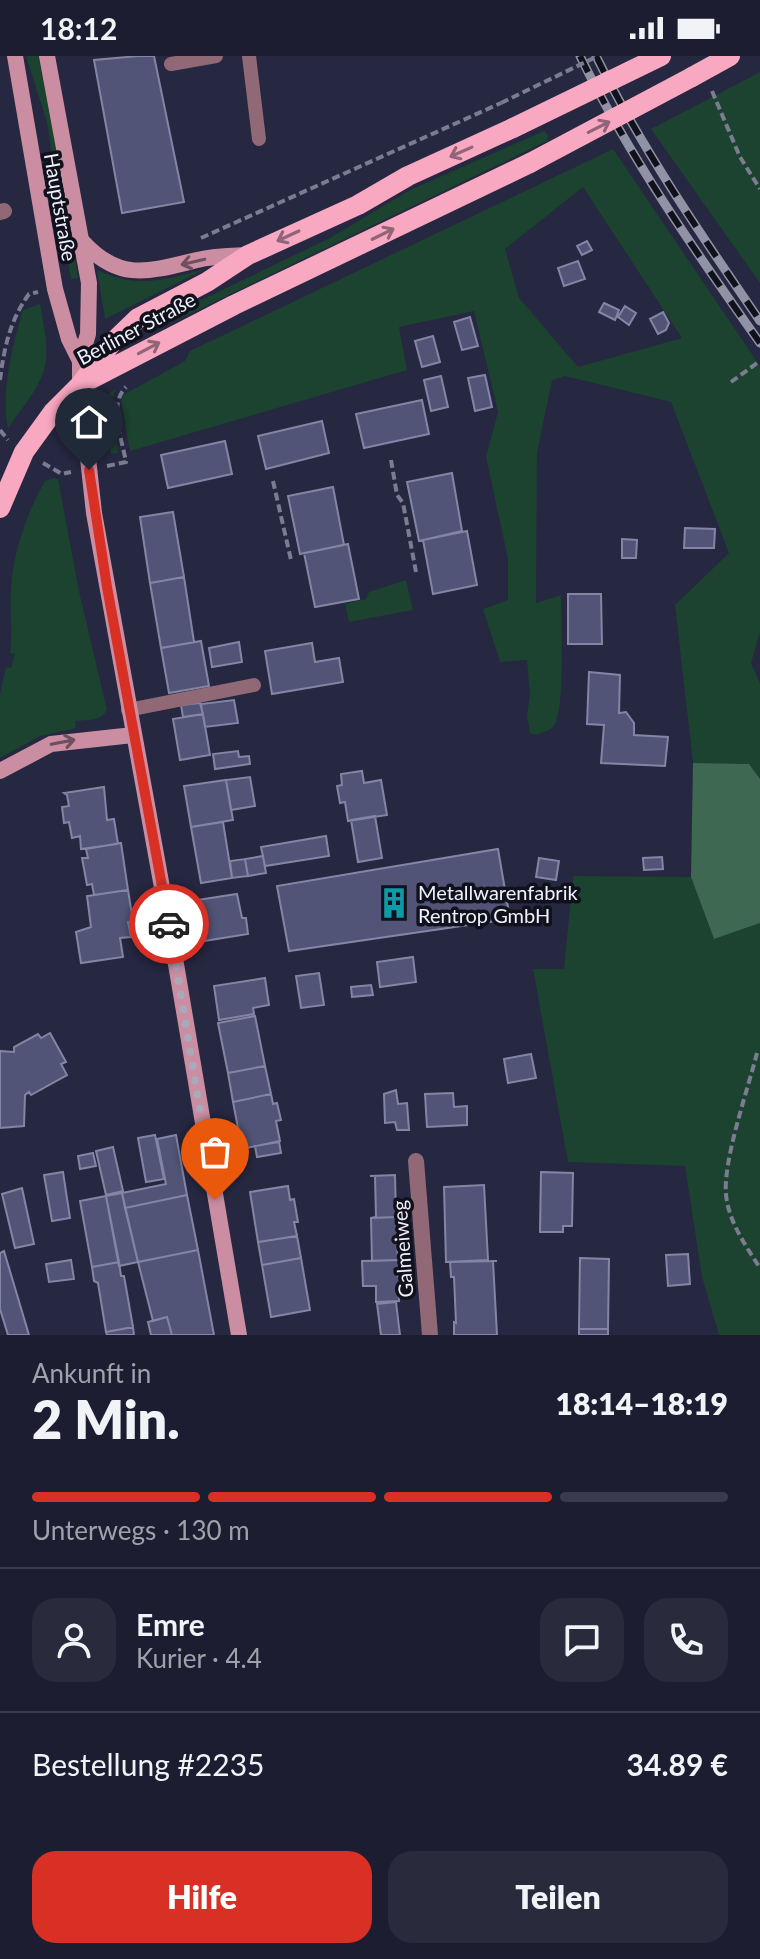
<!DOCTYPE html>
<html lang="de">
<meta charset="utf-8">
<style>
body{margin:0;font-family:Lato,sans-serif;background:#292a3c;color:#f1f3f6;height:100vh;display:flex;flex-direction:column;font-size:30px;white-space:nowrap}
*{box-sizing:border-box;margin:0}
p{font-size:26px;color:#a0a2ab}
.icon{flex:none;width:44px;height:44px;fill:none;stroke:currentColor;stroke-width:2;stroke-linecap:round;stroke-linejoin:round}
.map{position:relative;height:1279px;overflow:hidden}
.panel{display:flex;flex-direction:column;background:#1c1d30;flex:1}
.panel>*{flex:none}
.pin{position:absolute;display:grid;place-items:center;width:68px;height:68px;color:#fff;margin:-82px -34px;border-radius:50% 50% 50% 0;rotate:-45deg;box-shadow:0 0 8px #0007}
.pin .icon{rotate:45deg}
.courier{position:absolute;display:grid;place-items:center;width:80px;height:80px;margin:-40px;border:6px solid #d93025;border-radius:50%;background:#fff;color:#222;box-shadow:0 2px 10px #0007}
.headline em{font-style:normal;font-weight:800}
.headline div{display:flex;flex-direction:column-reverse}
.headline{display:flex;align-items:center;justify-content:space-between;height:136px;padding:0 32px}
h1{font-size:52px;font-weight:800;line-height:60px}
.bar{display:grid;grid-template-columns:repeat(4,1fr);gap:12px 8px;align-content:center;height:96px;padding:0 32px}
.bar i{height:10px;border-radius:6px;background:#3a3b4c}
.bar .active{background:#d93025}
.bar p{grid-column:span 4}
.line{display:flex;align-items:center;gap:20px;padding:0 32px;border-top:2px solid #3a3b4c}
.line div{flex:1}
.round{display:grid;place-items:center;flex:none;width:84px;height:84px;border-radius:24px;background:#292a3c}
.button{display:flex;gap:16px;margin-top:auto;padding:16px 32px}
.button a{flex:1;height:92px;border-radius:24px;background:#d93025;color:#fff;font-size:32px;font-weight:800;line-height:92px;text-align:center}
.button a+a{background:#292a3c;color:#f1f3f6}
.status{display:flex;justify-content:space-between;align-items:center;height:56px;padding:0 40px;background:#1c1d30;direction:ltr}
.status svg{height:22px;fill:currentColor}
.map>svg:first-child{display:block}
.green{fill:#1c4230;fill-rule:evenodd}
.forest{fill:#3f6852}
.building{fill:#525477;stroke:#8385a4;stroke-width:2}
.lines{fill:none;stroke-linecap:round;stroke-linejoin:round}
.path{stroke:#7b7c90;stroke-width:4;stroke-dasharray:8 4;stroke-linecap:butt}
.service{stroke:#916976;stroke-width:14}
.minor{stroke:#916976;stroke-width:16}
.secondary{stroke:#cb8da1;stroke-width:16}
.primary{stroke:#f9a8c2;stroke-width:20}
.rail-casing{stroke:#9192a5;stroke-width:9}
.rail{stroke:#11111c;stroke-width:6;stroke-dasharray:18;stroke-linecap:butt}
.path-bridge{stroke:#7b7c90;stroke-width:4;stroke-dasharray:8 4;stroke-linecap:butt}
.primary-bridge{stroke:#f9a8c2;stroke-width:20}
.oneway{stroke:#916477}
.oneway2{stroke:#6e4f5e}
.done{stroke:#a8aabb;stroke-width:8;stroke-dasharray:0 14.4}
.route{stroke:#d93025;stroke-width:10}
.labels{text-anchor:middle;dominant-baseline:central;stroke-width:7;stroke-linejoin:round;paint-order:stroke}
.street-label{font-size:20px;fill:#eef0fd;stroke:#11111c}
.poi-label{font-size:20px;fill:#eef0fd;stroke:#11111c;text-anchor:start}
</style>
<div class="status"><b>18:12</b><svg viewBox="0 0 49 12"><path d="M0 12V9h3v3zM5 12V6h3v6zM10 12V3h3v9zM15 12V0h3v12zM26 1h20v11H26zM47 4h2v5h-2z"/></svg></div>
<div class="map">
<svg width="760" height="1279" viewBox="0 0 760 1279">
<rect width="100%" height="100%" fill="#262740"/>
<path class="green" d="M26 0H38L60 107 78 222 71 223 47 66Z
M760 16V227L651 73Z
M544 75 548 79 547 85 171 267 168 260 330 182 410 134Z
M613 93 760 310V576L751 607 760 627V723L749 708 693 707 675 549 729 497 671 346 565 320 552 324 537 397 536 547 561 539C561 563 566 657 553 671 549 675 541 677 536 679L530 677 527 659 530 639 527 604 500 606 483 553 508 544V503L486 401 498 356 474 255 399 271 407 314 130 395 121 344 123 339 185 305 190 295ZM583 131 682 282 578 311 519 242 505 193Z
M205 213 105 263 97 214C137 233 164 224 205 213Z
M40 248C43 266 48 286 46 305 43 329 21 353 8 372 0 339 13 287 23 254Z
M116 333 111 349 118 397 111 398 105 347 109 337Z
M53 422 58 423 79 535 107 654C101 665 87 664 75 665L76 672 40 680 0 702V638L6 611 11 612 15 598 10 597C13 575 9 555 11 533 13 495 27 457 45 425Z
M406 524 413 554 349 566 345 548 366 543 369 536Z
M573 820 691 821 714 883 760 867V1279H719L702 1221 685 1110 568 1106 533 913H564Z"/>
<path class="forest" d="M693 707 749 708 760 723V867L714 883 691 821Z"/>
<path class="building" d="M138 0H154L184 146 122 157 94 4Z
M587 185 592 194 582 199 577 190Z
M578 205 585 223 564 230 558 212Z
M604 247 619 254 615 264 599 256Z
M625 250 636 257 629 269 618 261Z
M663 256 669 267 666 274 658 278 650 263Z
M470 261 478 290 462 294 454 266Z
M433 280 440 306 422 311 415 285Z
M485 319 492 351 475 355 468 322Z
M441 320 448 351 431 355 424 324Z
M422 344 429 378 364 392 356 358Z
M322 365 329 397 266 413 258 380Z
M225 385 232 418 168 432 161 399Z
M452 417 462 475 419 485 407 426Z
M333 431 344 489 300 498 288 440Z
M173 456 184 521 150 527 140 461Z
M685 472 715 473 714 492H684Z
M467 475 477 529 433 538 423 484Z
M622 483 637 484 636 502H622Z
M348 488 359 543 315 551 304 497Z
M184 521 194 586 201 585 161 592 150 527Z
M568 538H601L602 588H568Z
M201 585 209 630 169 637 161 592Z
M239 586 242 606 212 611 209 592Z
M312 587 315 606 339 602 343 626 272 638 265 595Z
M589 616 620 619 619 657 626 656 634 667V679L668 681 665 710 601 707 604 669 587 668Z
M234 644 238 667 205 671 201 648Z
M200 647 203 658 183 661 181 649Z
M203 658 210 699 180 704 173 663Z
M238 695 239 701 249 700 250 708 215 713 213 698Z
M362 715 364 727 381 724 387 759 348 765 345 746 340 747 337 730 342 729 341 718Z
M250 721 255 750 231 754 226 724Z
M226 724 233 764 191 771 184 730Z
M104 731 107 764 114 763 118 788 81 793 80 780 72 782 69 766 64 767 62 751 69 750 67 739 64 737Z
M375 760 382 802 358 806 351 764Z
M223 766 232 822 201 827 191 771Z
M326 780 329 800 265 810 261 791Z
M121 787 128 834 94 839 92 828 87 829 82 802H88L86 793Z
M498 793 510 863 289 895 277 830Z
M263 800 266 817 248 820 245 803Z
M662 801 663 813 644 814 643 802Z
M539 802 559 805 556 824 536 821Z
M245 803 248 820 232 822 230 805Z
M128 834 133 865 128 866 131 881 120 882 123 901 81 907 76 876 91 871 87 840Z
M237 838 242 862H246L248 878 204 885 197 844Z
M413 901 416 926 380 931 377 906Z
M319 917 324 949 301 952 296 920Z
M265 922 269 949 253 952 254 958 219 964 214 930Z
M371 929 373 939 352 941 351 931Z
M255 960 265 1010 228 1017 218 967Z
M50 977 66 1006 61 1008 67 1019 31 1039 29 1036 25 1039 24 1070 0 1072V995L14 996V991L38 978 41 982Z
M531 998 536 1022 508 1027 504 1003Z
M265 1010 271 1038 233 1046 228 1017Z
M396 1034 398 1048 407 1047 409 1074H397L395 1066 385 1067 384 1038Z
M453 1037 454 1051 467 1050V1069L427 1071 425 1038Z
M271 1038 273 1048 277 1047 281 1064 276 1065 280 1085 242 1093 233 1046Z
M155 1079 164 1123 146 1126 138 1082Z
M176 1079 187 1139 125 1152 122 1137 166 1128 157 1083Z
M279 1086 281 1097 257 1101 255 1090Z
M113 1091 123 1135 106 1139 96 1095Z
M93 1097 96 1110 80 1113 78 1100Z
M63 1116 70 1162 52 1165 44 1119Z
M541 1116 573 1117 572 1170H563V1176H540Z
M395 1119 396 1161 371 1162 376 1161 375 1120H370Z
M484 1129 488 1204 446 1206 444 1131Z
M288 1130 290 1144 294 1143 298 1166H294L297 1180 258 1186 250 1136Z
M22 1132 34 1188 15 1192 2 1138Z
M122 1137 138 1206 119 1210 106 1140Z
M187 1139 198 1194 138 1206 125 1152Z
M106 1140 119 1206 92 1211 80 1145Z
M396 1161 397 1178 401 1177V1186H397L398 1204 372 1205 371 1162Z
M297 1180 301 1202 262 1209 258 1186Z
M198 1194 214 1279H172L167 1261 153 1265 138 1206Z
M4 1195 29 1279H8L0 1253V1197Z
M688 1198 690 1228 668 1230 666 1199Z
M301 1202 310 1254 271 1261 262 1209Z
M580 1202 609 1203 608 1273H579Z
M71 1204 74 1223 49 1226 46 1208Z
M398 1204V1220H403V1228H398L399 1245 376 1246V1230H363L362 1205Z
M493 1205 497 1279H454V1266L456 1267 454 1221H451L450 1206 497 1205Z
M119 1206 121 1220H124L133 1271 106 1276 98 1227 94 1225 92 1211Z
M396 1246 400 1279H381L377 1248Z
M167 1261 172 1279H151L148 1266Z
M133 1271 134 1279H107L106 1276Z
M579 1273H608V1279H579Z"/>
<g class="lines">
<path class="path" d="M712 35 740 101 760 133
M201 182 501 47
M0 324C4 292 10 264 29 238L38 236
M731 326 760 305
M0 374 8 384
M391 404 397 439 403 447 416 516
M43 407 62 418 71 416
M107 410 126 406C122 383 108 349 126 331
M273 425 291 504
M757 997C748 1033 723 1104 726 1138 728 1165 746 1190 760 1212"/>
<path class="service" d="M249 0 259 83
M171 8 216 0
M128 654 254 629"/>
<path class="minor" d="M0 156 4 155
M416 1105 430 1279"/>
<path class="secondary" d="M15 0 55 233 69 283 80 305
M47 0 89 227 88 278 80 305V329L94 457 177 914 239 1279
M82 185C119 226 148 216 197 204 213 200 230 200 247 199
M0 715 51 688 133 679"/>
<path class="primary" d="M692 21 730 0
M87 325 234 249 530 107
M0 452 24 396 53 356 80 329 111 288 138 262 207 226 248 199 358 149 408 120 513 72"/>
<defs>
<path id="rail" d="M580 0C630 102 695 195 760 287
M596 0C642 93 701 179 760 265"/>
</defs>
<use href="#rail" class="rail-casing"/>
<use href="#rail" class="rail"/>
<path class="path-bridge" d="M501 47 598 0"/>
<path class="primary-bridge" d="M513 72 661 0
M530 107 692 21"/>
</g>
<defs><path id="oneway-shaft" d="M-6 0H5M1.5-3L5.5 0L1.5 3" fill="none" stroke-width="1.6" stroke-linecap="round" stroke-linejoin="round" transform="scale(2)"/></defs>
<g class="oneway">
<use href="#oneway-shaft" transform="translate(599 71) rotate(-27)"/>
<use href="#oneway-shaft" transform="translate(461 96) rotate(156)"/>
<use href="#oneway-shaft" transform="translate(383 178) rotate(-26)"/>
<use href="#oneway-shaft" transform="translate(288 180) rotate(155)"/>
<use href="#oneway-shaft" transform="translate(149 292) rotate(-28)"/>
</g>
<g class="oneway2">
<use href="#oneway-shaft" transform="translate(193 206) rotate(167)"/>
<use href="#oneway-shaft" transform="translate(63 686) rotate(-11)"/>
</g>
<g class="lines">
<path class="done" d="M169 868 215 1144"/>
<path class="route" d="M89 414 107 531 169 868"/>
</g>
<defs>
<symbol id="building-bare" viewBox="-9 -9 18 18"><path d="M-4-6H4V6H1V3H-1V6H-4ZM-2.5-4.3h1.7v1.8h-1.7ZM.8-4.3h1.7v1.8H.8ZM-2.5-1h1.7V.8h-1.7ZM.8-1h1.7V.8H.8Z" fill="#0f9aa8" stroke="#11111c" stroke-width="2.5" paint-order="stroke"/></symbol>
</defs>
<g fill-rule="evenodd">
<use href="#building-bare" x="372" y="825" width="44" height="44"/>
</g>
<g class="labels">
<g class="street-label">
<text transform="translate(61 151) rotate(80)">Hauptstraße</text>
<text transform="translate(136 272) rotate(-28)">Berliner Straße</text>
<text transform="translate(402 1193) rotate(-94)">Galmeiweg</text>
</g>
<g class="poi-label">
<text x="418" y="836">Metallwarenfabrik<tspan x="418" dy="23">Rentrop GmbH</tspan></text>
</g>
</g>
</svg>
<div class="pin" style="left:215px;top:1144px;background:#ea580c"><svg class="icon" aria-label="bag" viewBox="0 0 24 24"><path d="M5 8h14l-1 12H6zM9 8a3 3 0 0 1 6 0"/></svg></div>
<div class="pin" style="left:89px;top:414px;background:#1f2937"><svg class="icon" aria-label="home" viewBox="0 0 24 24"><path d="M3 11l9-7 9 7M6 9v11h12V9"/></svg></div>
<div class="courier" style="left:169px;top:868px"><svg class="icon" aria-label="car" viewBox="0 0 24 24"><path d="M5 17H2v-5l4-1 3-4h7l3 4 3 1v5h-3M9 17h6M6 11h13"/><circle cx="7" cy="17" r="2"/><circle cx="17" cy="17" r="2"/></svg></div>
</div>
<section class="panel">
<div class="headline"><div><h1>2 Min.</h1><p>Ankunft in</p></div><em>18:14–18:19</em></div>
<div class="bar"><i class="active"></i><i class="active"></i><i class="active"></i><i></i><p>Unterwegs · 130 m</p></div>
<div class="line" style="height:144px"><a class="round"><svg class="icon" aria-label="person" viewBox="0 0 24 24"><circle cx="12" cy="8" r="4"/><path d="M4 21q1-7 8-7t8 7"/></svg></a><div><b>Emre</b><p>Kurier · 4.4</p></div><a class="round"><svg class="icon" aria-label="chat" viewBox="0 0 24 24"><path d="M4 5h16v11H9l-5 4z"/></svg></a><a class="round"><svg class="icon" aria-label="phone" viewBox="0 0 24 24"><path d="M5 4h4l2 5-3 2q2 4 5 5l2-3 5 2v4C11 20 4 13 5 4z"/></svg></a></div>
<div class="line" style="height:104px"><div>Bestellung #2235</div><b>34.89 €</b></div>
<div class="button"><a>Hilfe</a><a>Teilen</a></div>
</section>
